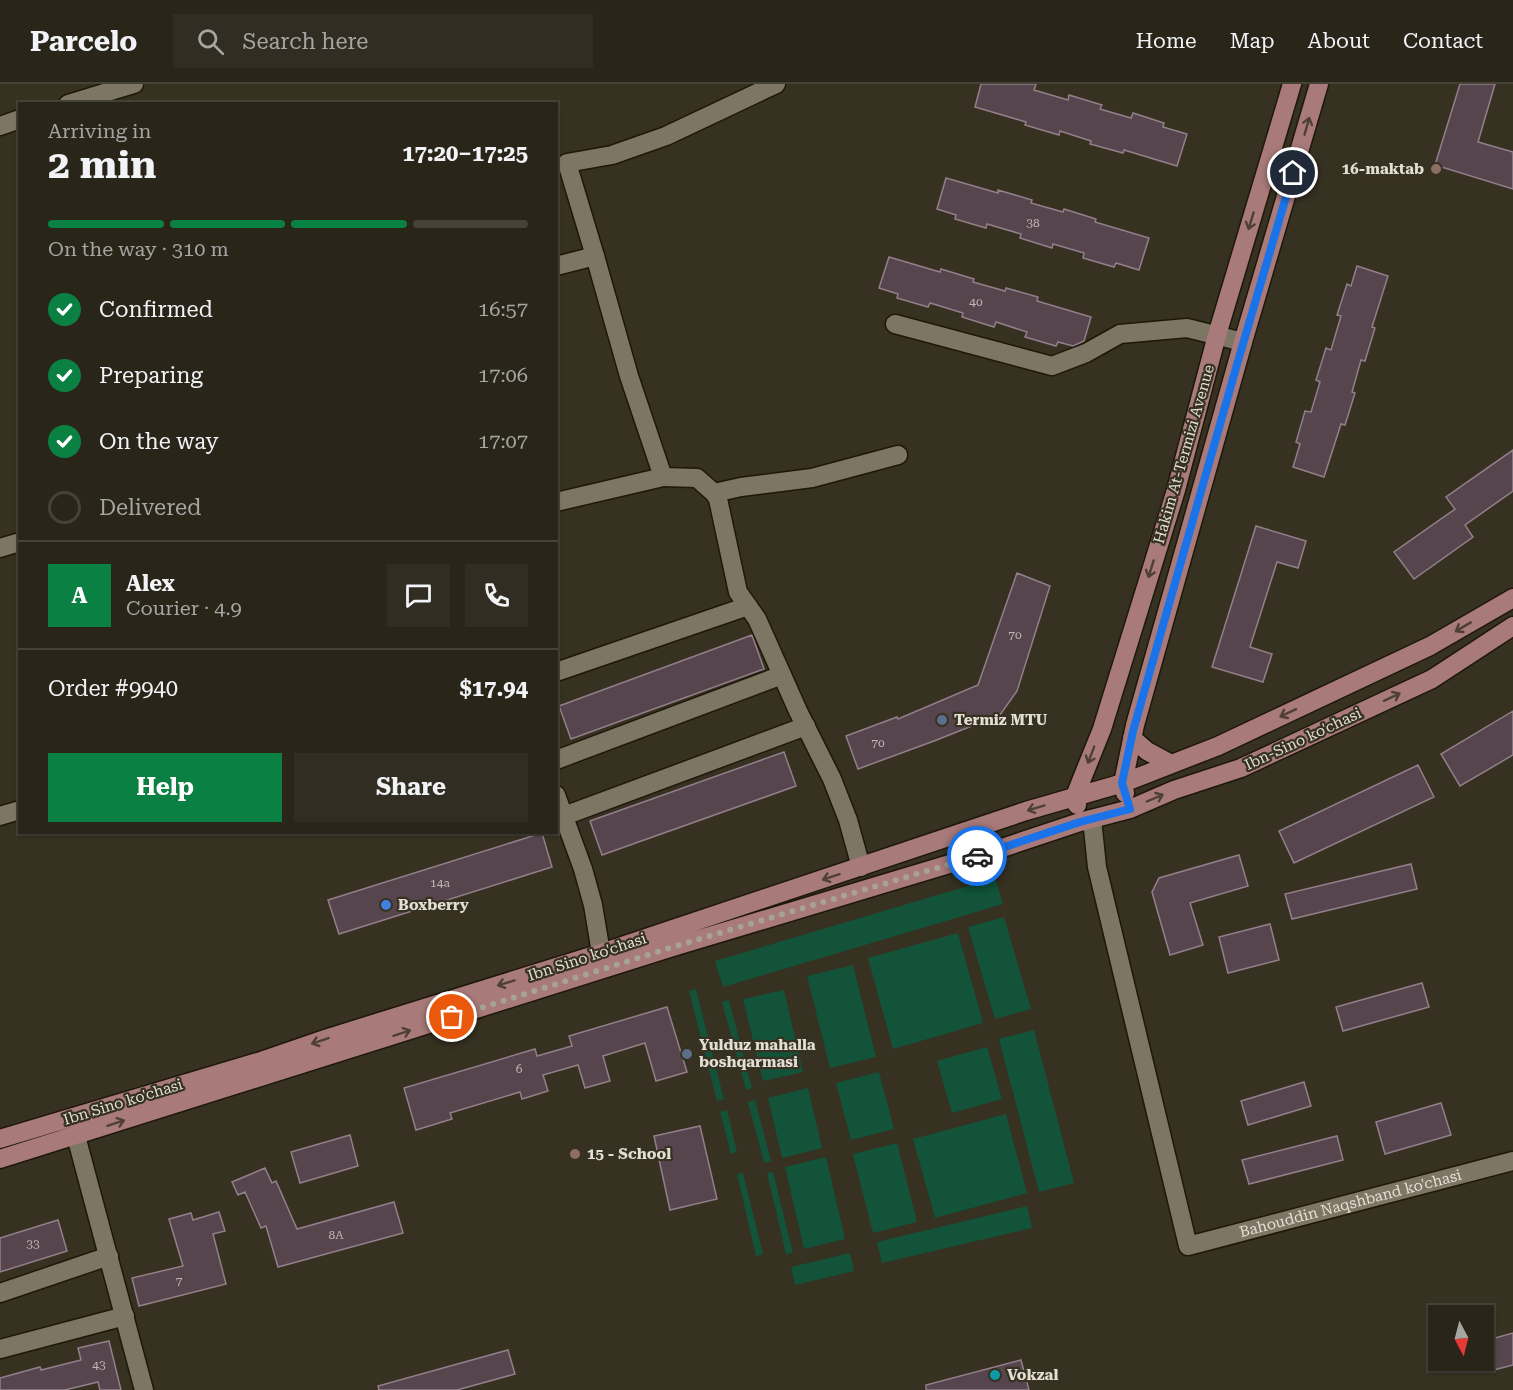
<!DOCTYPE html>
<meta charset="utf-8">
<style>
body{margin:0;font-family:"Roboto Serif",serif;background:#312d22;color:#f1f3f6;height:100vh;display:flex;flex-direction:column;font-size:22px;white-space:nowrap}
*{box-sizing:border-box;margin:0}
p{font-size:20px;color:#a5a5a2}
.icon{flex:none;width:33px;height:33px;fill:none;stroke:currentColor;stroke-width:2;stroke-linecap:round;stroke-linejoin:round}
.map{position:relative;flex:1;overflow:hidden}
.details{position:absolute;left:18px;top:18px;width:540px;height:732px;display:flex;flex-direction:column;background:#292519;border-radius:0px;box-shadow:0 2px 4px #0004,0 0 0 2px #454238}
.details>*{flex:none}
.needle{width:39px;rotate:173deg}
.controls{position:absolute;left:1428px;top:1221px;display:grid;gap:12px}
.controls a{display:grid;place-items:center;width:66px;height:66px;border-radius:0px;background:#292519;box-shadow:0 2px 4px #0004,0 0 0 2px #454238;font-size:30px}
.pin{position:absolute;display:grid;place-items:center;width:51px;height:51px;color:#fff;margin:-26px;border:3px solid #fff;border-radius:50%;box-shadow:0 2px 6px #0007}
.courier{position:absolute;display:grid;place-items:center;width:60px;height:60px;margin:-30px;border:4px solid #1a73e8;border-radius:50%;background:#fff;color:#222;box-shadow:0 2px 8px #0007}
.head em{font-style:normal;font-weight:700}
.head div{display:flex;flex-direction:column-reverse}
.head{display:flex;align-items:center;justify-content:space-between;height:102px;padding:0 30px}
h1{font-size:39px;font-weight:700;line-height:45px}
.bar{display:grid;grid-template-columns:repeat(4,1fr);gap:9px 6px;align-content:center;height:72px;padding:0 30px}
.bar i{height:8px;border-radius:4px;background:#454238}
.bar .selected{background:#0b8043}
.bar p{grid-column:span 4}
.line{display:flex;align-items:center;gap:15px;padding:0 30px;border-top:2px solid #454238}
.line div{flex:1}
.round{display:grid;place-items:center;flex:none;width:63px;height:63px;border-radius:0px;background:#312d22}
ol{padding:0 30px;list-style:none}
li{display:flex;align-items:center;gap:18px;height:66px}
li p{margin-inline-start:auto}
li .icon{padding:6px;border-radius:50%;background:#0b8043;color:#fff;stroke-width:4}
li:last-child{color:#a5a5a2}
li i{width:33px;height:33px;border:3px solid #454238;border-radius:50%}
.button{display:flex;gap:12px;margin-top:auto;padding:12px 30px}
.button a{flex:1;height:69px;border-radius:0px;background:#0b8043;color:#fff;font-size:24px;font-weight:700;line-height:69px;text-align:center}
.button a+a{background:#312d22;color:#f1f3f6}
header{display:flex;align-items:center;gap:36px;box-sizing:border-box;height:84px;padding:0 30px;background:#292519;border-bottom:2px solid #454238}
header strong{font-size:28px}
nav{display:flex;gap:33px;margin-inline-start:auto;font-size:21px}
.search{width:420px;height:54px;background:#312d22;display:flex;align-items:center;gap:15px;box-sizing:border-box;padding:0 21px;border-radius:0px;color:#a5a5a2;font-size:22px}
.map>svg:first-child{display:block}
.green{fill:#12533a}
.building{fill:#57454e;stroke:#937f8a;stroke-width:1.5}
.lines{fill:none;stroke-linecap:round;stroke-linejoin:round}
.minor-casing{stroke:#1e1809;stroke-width:21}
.major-casing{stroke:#1e1809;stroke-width:21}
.minor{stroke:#7d7664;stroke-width:18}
.major{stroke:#a97a7a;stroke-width:18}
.oneway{stroke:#4e4033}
.done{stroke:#a7a296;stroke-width:6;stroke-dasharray:0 10.8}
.route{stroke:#1a73e8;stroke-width:8}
.education-dot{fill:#8d6e63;stroke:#373121;stroke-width:2}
.service-dot{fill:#5c6f8a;stroke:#373121;stroke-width:2}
.shop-dot{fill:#3f7fe0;stroke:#373121;stroke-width:2}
.culture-dot{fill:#0f9aa8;stroke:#373121;stroke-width:2}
.labels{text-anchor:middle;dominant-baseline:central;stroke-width:4.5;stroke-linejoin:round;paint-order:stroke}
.number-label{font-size:12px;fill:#c0b8b3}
.poi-label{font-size:15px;font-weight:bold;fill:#e3dfd5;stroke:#373121;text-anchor:start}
.street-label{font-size:15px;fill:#e3dfd5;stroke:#373121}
</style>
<header>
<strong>Parcelo</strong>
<div class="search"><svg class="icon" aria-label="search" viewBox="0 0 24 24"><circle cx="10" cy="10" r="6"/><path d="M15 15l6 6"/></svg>Search here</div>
<nav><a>Home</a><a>Map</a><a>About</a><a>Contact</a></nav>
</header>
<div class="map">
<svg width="1513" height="1306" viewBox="0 0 1513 1306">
<rect width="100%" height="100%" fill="#373121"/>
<path class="green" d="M995 794 1003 820 723 903 715 877Z
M1004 833 1031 925 995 935 968 843Z
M958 849 983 939 893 965 868 874Z
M853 881 876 973 830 984 807 892Z
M696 905 724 1015 717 1017 689 907Z
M784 906 803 988 763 997 743 915Z
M729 916 752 1004 746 1006 722 918Z
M1034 946 1074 1099 1039 1108 999 955Z
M987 963 1002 1015 952 1029 937 977Z
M879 988 894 1045 851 1056 836 999Z
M808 1004 822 1064 782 1074 768 1014Z
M755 1016 771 1077 764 1079 748 1018Z
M727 1026 737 1068 731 1070 720 1028Z
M1006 1030 1027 1109 935 1134 913 1055Z
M897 1059 917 1138 873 1149 853 1070Z
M826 1073 845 1155 804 1165 785 1083Z
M773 1088 793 1169 786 1170 767 1089Z
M743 1089 763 1170 756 1172 737 1090Z
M1027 1122 1032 1144 882 1179 877 1158Z
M850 1169 854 1187 795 1201 791 1183Z"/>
<path class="building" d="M981 0H1036L1034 6 1068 16 1069 11 1102 21 1100 25 1131 34 1133 29 1164 39 1163 43 1187 50 1177 82 1124 66 1123 69 1090 60 1091 57 1060 47 1059 51 1025 41 1026 38 975 23Z
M1460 0H1495L1478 58 1513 68V105L1435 81Z
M946 94 998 109V106L1032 116 1031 119 1063 128 1064 125 1096 135 1095 138 1149 154 1139 186 1116 179 1114 183 1083 174 1084 169 1053 160 1052 164 1020 154 1021 150 987 140 986 144 955 135 956 131 937 125Z
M889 173 940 188 941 185 974 195 973 198 1005 207 1006 204 1038 213 1037 217 1091 233 1084 257 1073 262 1058 258 1056 262 1025 253 1027 248 996 238 994 243 962 233 963 229 930 219 928 223 897 214 898 210 879 204Z
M1357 182 1388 192 1372 243 1375 244 1365 277 1361 276 1352 308 1355 309 1345 341 1341 340 1324 393 1293 383 1300 360 1296 358 1305 327 1311 328 1320 298 1316 296 1326 264 1331 266 1341 232 1337 231 1347 200 1351 202Z
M1513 366V407L1465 441 1473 453 1414 495 1394 468 1455 425 1446 413Z
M1256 442 1306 457 1298 484 1277 478 1250 563 1272 570 1263 598 1212 583Z
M1017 489 1050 502 1017 607 1000 631 934 657 858 685 846 652 897 633 898 635 978 601Z
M752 551 764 585 571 655 559 622Z
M1513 627V671L1460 702 1441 670Z
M784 668 796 702 602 771 590 737Z
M1418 681 1434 713 1294 779 1279 747Z
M542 749 552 783 339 850 328 816Z
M1239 771 1248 802 1190 819 1203 861 1170 871 1152 808 1159 794Z
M1411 780 1417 805 1292 835 1285 810Z
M1270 840 1279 876 1228 889 1219 853Z
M1422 899 1429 923 1343 947 1336 923Z
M667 923 687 988 656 997 645 959 603 972 610 997 585 1004 578 981 543 991 548 1007 522 1015 520 1008 450 1029 452 1035 416 1046 404 1004 535 965 537 972 572 962 569 952Z
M1304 998 1311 1022 1248 1041 1241 1017Z
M1441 1019 1451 1051 1385 1070 1376 1038Z
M700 1042 717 1115 670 1126 654 1052Z
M350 1051 358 1082 300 1099 291 1068Z
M1337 1052 1343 1076 1249 1100 1242 1076Z
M265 1084 272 1099 276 1097 297 1145 394 1118 403 1149 278 1183 266 1142 261 1144 245 1108 238 1111 232 1098Z
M219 1128 225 1147 213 1150 226 1200 139 1222 132 1194 183 1182 169 1135 191 1129 193 1136Z
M58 1136 67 1167 0 1188V1154Z
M1513 1249V1281L1486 1288 1484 1281V1257Z
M109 1257 121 1306H100L98 1298 65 1306H0V1294L40 1283 41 1286 81 1276 78 1264Z
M508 1266 515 1290 457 1306H379L378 1302Z
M1021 1276 1029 1306H926V1301Z"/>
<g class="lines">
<defs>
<g id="minor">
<path d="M776 0 666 52 612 71 567 79 595 172 629 292 663 393 697 394 714 409 718 415 738 508 757 535 798 627 832 695 848 736 861 783"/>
<path d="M68 20 134 0"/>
<path d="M0 42 20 35"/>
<path d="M556 182 595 172"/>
<path d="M895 240 1052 282 1086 269 1120 250 1187 244 1243 258"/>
<path d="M714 409 741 403 812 394 898 371"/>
<path d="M556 418 663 393"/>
<path d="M0 464 20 458"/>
<path d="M556 588 748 522"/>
<path d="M556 676 782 591"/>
<path d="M556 711 583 785 593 821 601 869"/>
<path d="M0 732 20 726"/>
<path d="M564 732 806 642"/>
<path id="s1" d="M1092 735 1097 783 1188 1162 1513 1077"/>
<path d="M76 1052 144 1306"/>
<path d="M0 1209 109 1172"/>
<path d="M0 1265 125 1232"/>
</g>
<path id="major" d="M1132 654 1147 667 1171 680
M1125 709 1123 699 1135 641 1243 258 1319 0
M1077 721 1075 712 1102 645 1176 406 1217 251 1292 0
M0 1055 261 977 328 954 601 869 1026 727 1123 699 1218 662 1430 562 1513 514
M0 1075 673 863 996 766 1080 738 1130 725 1174 706 1241 684 1432 595 1513 542"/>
</defs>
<use href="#minor" class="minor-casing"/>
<use href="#major" class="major-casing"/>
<use href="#minor" class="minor"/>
<use href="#major" class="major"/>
</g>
<defs><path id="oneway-shaft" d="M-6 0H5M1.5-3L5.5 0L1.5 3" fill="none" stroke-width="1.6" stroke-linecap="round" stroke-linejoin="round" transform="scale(1.5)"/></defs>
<g class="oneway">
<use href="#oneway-shaft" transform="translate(1307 42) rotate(-74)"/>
<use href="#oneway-shaft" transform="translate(1251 137) rotate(107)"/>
<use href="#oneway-shaft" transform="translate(1151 485) rotate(107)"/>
<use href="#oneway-shaft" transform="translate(1463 543) rotate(149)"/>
<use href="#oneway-shaft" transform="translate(1392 613) rotate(-25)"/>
<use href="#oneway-shaft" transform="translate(1288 629) rotate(155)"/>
<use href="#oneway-shaft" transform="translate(1091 671) rotate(111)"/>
<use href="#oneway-shaft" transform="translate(1155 714) rotate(-23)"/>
<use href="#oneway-shaft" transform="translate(1036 724) rotate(163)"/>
<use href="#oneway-shaft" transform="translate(831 793) rotate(162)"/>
<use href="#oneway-shaft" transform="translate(506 899) rotate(163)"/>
<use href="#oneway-shaft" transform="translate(402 949) rotate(-18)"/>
<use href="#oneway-shaft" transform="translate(320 957) rotate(161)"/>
<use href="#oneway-shaft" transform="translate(116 1039) rotate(-18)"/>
</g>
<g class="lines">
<path class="done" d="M452 933 673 863 977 772"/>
<path class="route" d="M977 772 1080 738 1130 725 1122 699 1133 647 1238 277 1293 89"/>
</g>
<g class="education-dot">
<circle cx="1436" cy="85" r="6"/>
<circle cx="575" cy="1070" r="6"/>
</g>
<g class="service-dot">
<circle cx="942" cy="636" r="6"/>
<circle cx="687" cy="970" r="6"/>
</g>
<circle class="shop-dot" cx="386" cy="821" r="6"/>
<circle class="culture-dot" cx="995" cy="1291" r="6"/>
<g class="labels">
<g class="number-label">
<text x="1033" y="139">38</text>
<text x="976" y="218">40</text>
<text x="1015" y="551">70</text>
<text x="878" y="659">70</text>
<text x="440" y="799">14a</text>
<text x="519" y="985">6</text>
<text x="336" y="1151">8A</text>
<text x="33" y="1160">33</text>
<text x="179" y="1197">7</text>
<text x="99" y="1281">43</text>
</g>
<g class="poi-label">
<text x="1424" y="85" text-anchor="end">16-maktab</text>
<text x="954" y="636">Termiz MTU</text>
<text x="398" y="821">Boxberry</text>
<text x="699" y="961">Yulduz mahalla<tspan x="699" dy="17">boshqarmasi</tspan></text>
<text x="587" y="1070">15 - School</text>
<text x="1007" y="1291">Vokzal</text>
</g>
<g class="street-label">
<text transform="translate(1184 370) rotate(-74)">Hakim At-Termizi Avenue</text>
<text transform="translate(1303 655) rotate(-25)">Ibn-Sino ko'chasi</text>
<text transform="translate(587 873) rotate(-18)">Ibn Sino ko'chasi</text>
<text transform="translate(123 1018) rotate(-17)">Ibn Sino ko'chasi</text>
<text stroke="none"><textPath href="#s1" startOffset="606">Bahouddin Naqshband ko'chasi</textPath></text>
</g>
</g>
</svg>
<div class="controls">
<a><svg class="needle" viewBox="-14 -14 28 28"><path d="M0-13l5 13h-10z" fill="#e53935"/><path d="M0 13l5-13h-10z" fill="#a5a5a2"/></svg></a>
</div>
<div class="pin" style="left:452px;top:933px;background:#ea580c"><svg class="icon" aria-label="bag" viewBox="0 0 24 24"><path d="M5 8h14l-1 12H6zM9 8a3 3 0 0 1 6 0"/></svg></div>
<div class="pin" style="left:1293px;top:89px;background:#1f2937"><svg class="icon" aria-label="home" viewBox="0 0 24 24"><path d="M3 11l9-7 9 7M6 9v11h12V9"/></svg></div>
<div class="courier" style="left:977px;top:772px"><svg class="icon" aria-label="car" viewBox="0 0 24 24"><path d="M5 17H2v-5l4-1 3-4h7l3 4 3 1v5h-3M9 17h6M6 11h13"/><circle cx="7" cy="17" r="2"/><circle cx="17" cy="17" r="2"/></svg></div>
<section class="details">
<div class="head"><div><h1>2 min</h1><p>Arriving in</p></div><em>17:20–17:25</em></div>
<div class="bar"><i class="selected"></i><i class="selected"></i><i class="selected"></i><i></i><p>On the way · 310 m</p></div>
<ol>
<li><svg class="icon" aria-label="check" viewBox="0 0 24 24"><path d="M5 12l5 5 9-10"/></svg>Confirmed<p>16:57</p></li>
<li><svg class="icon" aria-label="check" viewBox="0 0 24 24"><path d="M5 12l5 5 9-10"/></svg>Preparing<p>17:06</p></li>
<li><svg class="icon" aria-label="check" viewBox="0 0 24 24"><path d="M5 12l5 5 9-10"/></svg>On the way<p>17:07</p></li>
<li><i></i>Delivered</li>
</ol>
<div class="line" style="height:108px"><b class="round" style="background:#0b8043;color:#fff">A</b><div><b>Alex</b><p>Courier · 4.9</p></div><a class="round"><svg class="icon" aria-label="chat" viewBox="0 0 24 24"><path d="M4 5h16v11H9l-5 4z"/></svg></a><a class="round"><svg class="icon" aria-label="phone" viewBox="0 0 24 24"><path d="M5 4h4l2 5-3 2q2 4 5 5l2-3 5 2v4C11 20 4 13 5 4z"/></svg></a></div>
<div class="line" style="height:78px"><div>Order #9940</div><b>$17.94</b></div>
<div class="button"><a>Help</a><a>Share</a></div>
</section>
</div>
